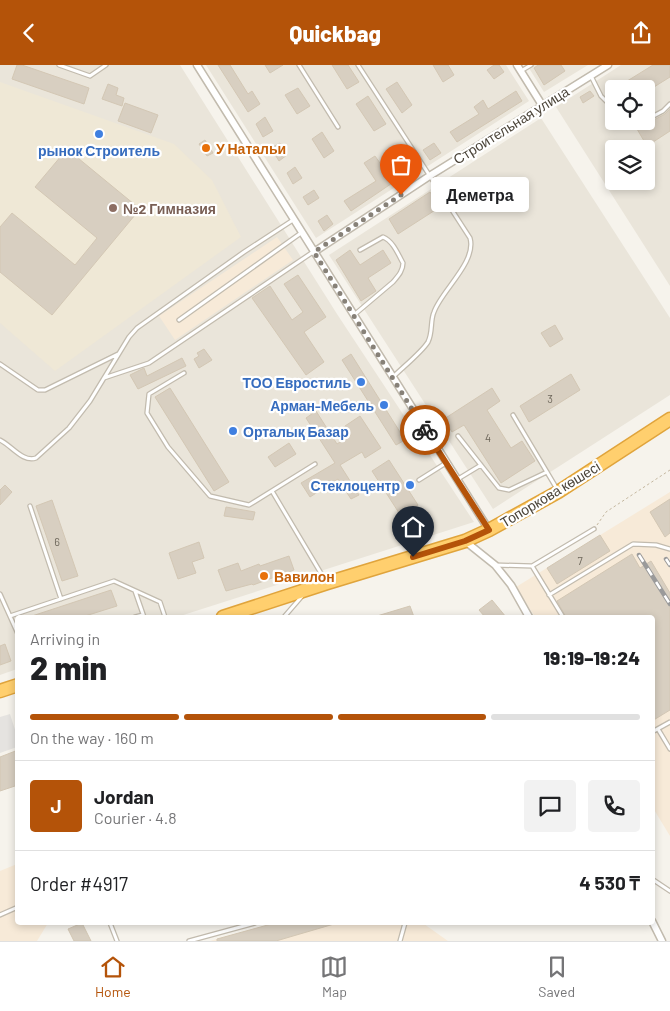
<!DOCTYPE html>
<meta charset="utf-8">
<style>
body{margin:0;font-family:Barlow,sans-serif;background:#f2f2f2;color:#202124;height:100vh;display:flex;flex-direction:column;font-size:19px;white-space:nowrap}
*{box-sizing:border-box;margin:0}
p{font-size:16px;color:#757577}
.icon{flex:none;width:28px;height:28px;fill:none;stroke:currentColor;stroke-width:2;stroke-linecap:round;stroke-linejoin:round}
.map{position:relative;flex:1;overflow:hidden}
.drawer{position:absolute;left:15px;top:550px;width:640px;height:310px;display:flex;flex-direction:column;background:#fff;border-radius:5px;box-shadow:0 2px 8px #0003}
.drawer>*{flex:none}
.buttons{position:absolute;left:605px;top:15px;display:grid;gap:10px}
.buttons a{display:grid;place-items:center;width:50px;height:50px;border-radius:5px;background:#fff;box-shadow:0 2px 8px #0003;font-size:25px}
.pin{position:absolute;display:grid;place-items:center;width:42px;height:42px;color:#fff;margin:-51px -21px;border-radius:50% 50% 50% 0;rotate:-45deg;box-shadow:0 0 5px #0007}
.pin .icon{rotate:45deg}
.courier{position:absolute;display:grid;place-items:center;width:50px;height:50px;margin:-25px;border:4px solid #b45309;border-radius:50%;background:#fff;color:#222;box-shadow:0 1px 6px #0007}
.bubble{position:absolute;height:35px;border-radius:5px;background:#fff;box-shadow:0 2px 8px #0003;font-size:16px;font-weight:800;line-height:35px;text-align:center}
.overview em{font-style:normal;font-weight:800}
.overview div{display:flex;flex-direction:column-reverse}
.overview{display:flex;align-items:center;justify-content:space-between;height:85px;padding:0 15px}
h1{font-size:32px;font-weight:800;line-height:38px}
.bar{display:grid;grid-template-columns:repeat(4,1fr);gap:8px 5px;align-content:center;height:60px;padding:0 15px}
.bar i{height:6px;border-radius:4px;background:#e0e0e0}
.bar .on{background:#b45309}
.bar p{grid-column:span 4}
.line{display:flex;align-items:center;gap:12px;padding:0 15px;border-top:1px solid #e0e0e0}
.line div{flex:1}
.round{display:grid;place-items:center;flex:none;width:52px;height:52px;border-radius:5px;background:#f2f2f2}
header{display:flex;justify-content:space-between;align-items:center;height:65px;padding:0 15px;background:#b45309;color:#fff;font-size:22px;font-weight:800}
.tab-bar{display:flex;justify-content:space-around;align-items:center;height:70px;border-top:1px solid #e0e0e0;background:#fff;font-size:14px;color:#757577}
.tab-bar a{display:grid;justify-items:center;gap:2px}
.tab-bar .on{color:#b45309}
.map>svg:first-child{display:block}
.residential{fill:#eae5da;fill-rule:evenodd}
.commercial{fill:#f7ead8}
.education{fill:#efe8d6}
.parking{fill:#e5e3e0}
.building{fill:#d8cfc1;stroke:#d3c7b4}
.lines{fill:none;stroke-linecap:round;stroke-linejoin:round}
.lane-casing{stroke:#c2bbae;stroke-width:5.5}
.street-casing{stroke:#c2bbae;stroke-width:9}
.highway-casing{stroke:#e0a43c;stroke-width:15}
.path{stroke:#c4b79f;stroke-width:1;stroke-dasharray:2.5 2.5;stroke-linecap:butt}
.lane{stroke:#fff;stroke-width:3}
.street{stroke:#fff;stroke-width:6}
.highway{stroke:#ffcf6e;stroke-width:12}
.rail-casing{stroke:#9a9a9a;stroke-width:4.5}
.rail{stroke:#fff;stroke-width:2.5;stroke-dasharray:8;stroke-linecap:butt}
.done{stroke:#878178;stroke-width:5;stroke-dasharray:0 9}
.route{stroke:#b45309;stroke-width:6}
.shop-dot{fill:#3f7fe0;stroke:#fff;stroke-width:2}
.food-dot{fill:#e8710a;stroke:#fff;stroke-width:2}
.education-dot{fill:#8d6e63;stroke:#fff;stroke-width:2}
.labels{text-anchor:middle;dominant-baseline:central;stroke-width:4.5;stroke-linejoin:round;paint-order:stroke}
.number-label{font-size:11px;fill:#6e675b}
.street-label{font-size:14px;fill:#4b4439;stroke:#fff}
.food-label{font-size:14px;font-weight:bold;fill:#c56008;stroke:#fff;text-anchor:start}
.shop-label{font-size:14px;font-weight:bold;fill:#366cbe;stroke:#fff;text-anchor:end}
.education-label{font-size:14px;font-weight:bold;fill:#785e54;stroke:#fff;text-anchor:start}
</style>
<header><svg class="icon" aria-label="back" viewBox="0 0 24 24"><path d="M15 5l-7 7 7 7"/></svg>Quickbag<svg class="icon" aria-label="share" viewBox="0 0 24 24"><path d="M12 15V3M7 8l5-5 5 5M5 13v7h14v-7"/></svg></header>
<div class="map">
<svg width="670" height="876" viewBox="0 0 670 876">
<rect width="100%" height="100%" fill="#f6f3ec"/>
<path class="residential" d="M0 0H180L337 249 474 457 177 552H18L17 604 0 610Z
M206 0H506L529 36 316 173Z
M527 0H588L544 27Z
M621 0H670V221L556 42ZM614 24H646V56H614ZM614 84H646V116H614Z
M541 53 670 253V330L493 444 329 190Z"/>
<path class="commercial" d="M277 172 293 195 175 275 159 251Z
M670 427V771L653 743 652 552H535L516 522Z
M17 799 18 858H48L37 876H0V806Z
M275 858H418L424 859 448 876H210Z"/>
<path class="education" d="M0 17 174 79 212 115 241 172 55 306 0 258Z"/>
<path class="parking" d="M10 649 17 671V682L0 688V652Z"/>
<path class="building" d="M17 0H22L89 23 84 39 12 14Z
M218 0H230L248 29 252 26 260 39 248 47Z
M265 0H283L270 8Z
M332 0H348L359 17 347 24Z
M433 0H448L454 10 443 17Z
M494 0H499L504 7 494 14 487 5Z
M538 0H561L565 6 544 20 534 3Z
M653 0H670V12L646 27V24H628L624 18Z
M397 17 412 40 402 48 386 24Z
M108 19 118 23 116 30 124 33 122 41 102 34Z
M298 23 310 41 297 49 285 30Z
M516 26 522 36 457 77 450 67 479 49 474 42 483 35 488 44Z
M590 26 594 31 583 38 580 32Z
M368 31 386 59 374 66 356 39Z
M125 38 158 50 151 68 118 56Z
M670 44V66L647 81 637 64 665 49Z
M265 52 273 66 263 72 256 59Z
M322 67 334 86 324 93 312 74Z
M205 75 213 88 207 91 199 79Z
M280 78 287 90 279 96 271 83Z
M434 78 441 88 430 95 423 85Z
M67 84 140 144 52 250 0 207V162L12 148 75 200 97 173 35 122Z
M375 91 387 108 404 97 410 106 351 146 344 136 376 116 364 98Z
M295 102 302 113 293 119 287 108Z
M314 125 319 133 308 140 303 132Z
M430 127 440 142 398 169 389 154Z
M327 150 333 159 324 166 318 156Z
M350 185 360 200 383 185 391 198 368 213 376 226 361 236 336 195Z
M298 210 326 252 304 267 324 297 306 310 252 233 270 221 292 255 303 247 284 219Z
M555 260 563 274 550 282 541 268Z
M204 284 212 295 199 303 194 294 199 291 197 288Z
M351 289 405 375 396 380 342 295Z
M182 293 186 301 138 324 130 310 144 303 147 311Z
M571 309 580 325 529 357 520 341Z
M170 323 229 417 214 426 155 332Z
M492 323 500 336 487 345 511 383 522 376 535 396 501 418 464 360 452 367 444 354Z
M316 346 337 379 351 370 345 361 360 351 381 383 365 393 362 387 340 400 359 430 351 434 338 414 310 432 301 418 335 398 306 353Z
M289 378 296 389 275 402 268 392Z
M389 395 418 440 401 451 372 406Z
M5 420 12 427 0 440V425Z
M670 434V468L665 472 650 447Z
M52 435 78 511 62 516 36 441Z
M226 442 255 447 253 455 224 451Z
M600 470 610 486 557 519 547 503Z
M199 477 204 493 192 497 196 508 178 514 169 488Z
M632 489 640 503 651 496 670 528V645L652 656V552H566L557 536Z
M289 491 294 505 253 520 252 519 226 526 218 505 238 498 241 506 259 499 260 501Z
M111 525 117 541 82 552H33L32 551Z
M492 535 506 552H485L479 545Z
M410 541 414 552H378L377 551Z
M5 579 11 596 0 600V581Z
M18 685V720L0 726V692Z
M82 858 91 876H74L68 864Z
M275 858H334V859L276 876H217V874Z"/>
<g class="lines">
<defs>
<path id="lane" d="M59 0 90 11 106 0
M299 0 338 62
M358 0 470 173C477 197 441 226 434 247 430 256 433 267 428 277 422 287 402 303 393 312
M521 6 531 0
M591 11 601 31 614 44
M646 55 663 46 670 39
M629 56 634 59 644 56
M354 250 393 217C398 211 403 206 403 198 398 189 393 176 383 172L360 185
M179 255 301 168
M0 299 38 325H45L118 289
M184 308 149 329 147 348 168 382 210 431 249 440 315 399
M104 313 149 298 313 187
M513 350 557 424
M458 371 499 423 509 425 547 407
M0 375C11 380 23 398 36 393L69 363 90 336 129 272 137 263 244 187 293 155
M458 414 481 400
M419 415 446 398
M272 426 325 515
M30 441 61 534
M495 500 532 501 594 464
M532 501 563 552
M135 526 144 552
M0 529 18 569
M549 530 633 479 656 480 670 484
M10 551 114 516 160 537 165 552
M135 552 143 550
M284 552 303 530
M658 664 670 684
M652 667 670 657
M652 814 670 826
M0 850 18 842
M110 858 117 876
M189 876 255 858
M400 876 405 858"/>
<path id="street" d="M197 0 489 465
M517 0 542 40
M314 187 431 110 608 0
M465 476 495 500 511 520 529 552
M652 856 662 876"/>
<path id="highway" d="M223 552 327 518 465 476 489 465 558 427 670 354
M0 626 18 620"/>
</defs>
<use href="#lane" class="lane-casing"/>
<use href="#street" class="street-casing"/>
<use href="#highway" class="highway-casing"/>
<path class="path" d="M597 460 606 447 670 405"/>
<use href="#lane" class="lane"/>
<use href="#street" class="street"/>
<use href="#highway" class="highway"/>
<defs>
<path id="rail" d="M639 490 670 539
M666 494 670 500"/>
</defs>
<use href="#rail" class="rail-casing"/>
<use href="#rail" class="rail"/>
</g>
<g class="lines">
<path class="done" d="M401 130 314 187 425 365"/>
<path class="route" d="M413 492 465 476 489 465 425 365"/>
</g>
<g class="shop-dot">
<circle cx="99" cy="69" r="5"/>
<circle cx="361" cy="317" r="5"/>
<circle cx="384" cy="340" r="5"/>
<circle cx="233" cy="366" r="5"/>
<circle cx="410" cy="420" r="5"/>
</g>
<g class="food-dot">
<circle cx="206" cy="83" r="5"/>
<circle cx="264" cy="511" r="5"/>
</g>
<circle class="education-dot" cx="113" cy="143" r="5"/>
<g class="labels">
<g class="number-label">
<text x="550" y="333">3</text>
<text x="488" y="372">4</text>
<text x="57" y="476">6</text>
<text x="580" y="495">7</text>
</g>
<g class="street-label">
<text transform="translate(511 60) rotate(-32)">Строительная улица</text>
<text transform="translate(550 429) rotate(-31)">Топоркова көшесі</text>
</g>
<g class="food-label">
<text x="216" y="83">У Натальи</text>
<text x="274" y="511">Вавилон</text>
</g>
<g class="shop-label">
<text x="99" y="85" text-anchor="middle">рынок Строитель</text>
<text x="351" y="317">ТОО Евростиль</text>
<text x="374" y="340">Арман-Мебель</text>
<text x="243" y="366" text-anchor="start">Орталық Базар</text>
<text x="400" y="420">Стеклоцентр</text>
</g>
<g class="education-label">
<text x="123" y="143">№2 Гимназия</text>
</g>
</g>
</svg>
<div class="buttons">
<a><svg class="icon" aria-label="locate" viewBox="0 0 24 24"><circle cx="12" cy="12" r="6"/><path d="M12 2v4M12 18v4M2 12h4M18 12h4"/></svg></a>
<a><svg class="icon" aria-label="layers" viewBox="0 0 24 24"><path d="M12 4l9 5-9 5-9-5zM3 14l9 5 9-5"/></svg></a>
</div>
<div class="pin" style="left:401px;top:130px;background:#ea580c"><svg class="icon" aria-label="bag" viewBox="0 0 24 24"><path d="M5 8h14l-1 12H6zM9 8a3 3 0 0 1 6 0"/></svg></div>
<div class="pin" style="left:413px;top:492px;background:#1f2937"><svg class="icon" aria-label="home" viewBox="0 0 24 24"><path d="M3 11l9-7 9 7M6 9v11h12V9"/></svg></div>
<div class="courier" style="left:425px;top:365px"><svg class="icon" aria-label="bike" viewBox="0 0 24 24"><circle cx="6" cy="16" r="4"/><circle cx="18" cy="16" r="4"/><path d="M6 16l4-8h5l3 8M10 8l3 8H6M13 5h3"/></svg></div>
<div class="bubble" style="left:431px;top:112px;width:98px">Деметра</div>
<section class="drawer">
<div class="overview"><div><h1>2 min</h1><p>Arriving in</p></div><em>19:19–19:24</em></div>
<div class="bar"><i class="on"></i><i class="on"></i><i class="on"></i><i></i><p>On the way · 160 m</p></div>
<div class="line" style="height:90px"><b class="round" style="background:#b45309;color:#fff">J</b><div><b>Jordan</b><p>Courier · 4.8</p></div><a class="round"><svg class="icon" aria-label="chat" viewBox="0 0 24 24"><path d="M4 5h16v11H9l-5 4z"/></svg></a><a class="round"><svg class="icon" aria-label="phone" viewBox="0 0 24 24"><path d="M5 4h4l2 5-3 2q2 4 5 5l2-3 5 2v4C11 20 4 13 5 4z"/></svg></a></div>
<div class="line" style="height:65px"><div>Order #4917</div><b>4 530 ₸</b></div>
</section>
</div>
<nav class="tab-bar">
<a class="on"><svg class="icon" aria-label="home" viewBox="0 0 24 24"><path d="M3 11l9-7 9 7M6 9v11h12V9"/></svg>Home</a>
<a><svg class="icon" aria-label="map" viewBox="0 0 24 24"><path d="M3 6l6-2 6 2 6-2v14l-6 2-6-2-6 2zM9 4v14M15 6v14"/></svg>Map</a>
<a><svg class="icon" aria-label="saved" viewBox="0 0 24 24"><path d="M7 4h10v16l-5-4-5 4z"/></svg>Saved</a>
</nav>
